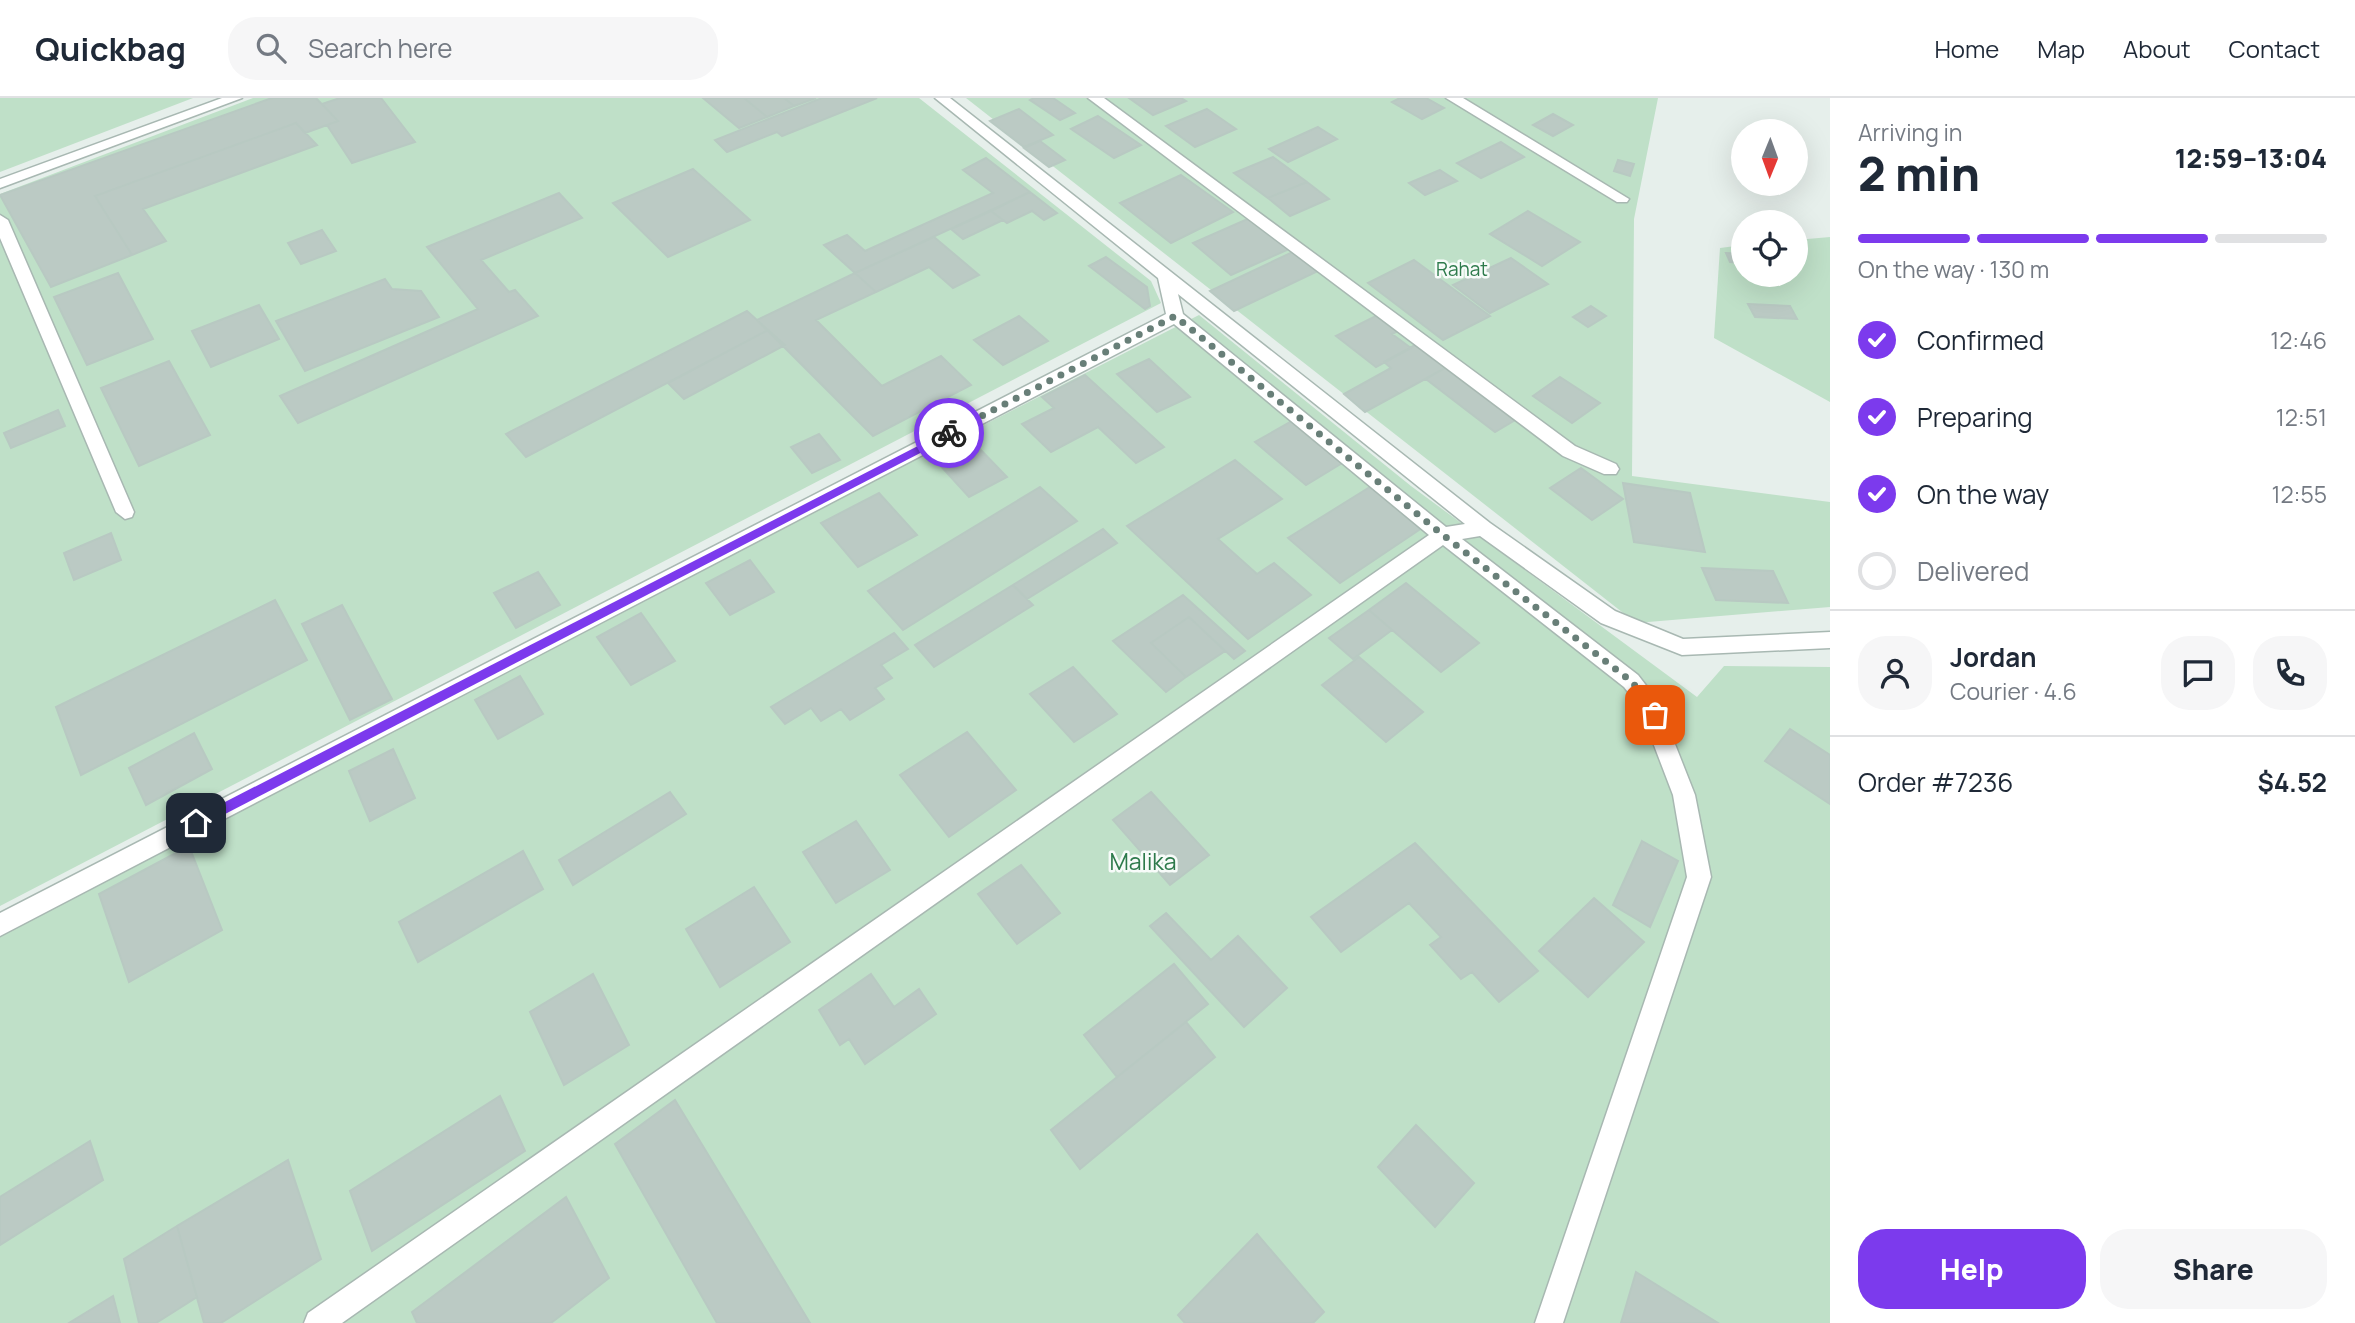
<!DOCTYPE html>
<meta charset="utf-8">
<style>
body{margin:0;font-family:Manrope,sans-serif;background:#f6f6f7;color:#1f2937;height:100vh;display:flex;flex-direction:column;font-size:26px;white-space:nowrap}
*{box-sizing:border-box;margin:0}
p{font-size:23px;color:#747a83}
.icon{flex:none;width:38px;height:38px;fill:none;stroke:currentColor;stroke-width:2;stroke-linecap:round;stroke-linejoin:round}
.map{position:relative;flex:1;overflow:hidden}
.sheet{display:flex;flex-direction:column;background:#fff;width:525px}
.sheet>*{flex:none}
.needle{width:46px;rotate:181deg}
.buttons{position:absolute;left:1731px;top:21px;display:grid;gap:14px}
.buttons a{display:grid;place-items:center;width:77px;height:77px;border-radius:50%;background:#fff;box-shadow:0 7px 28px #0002;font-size:35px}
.pin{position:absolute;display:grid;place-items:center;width:60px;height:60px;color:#fff;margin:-30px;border-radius:14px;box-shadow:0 4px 10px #0006}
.courier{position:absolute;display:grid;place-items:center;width:70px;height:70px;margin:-35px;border:5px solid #7c3aed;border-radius:50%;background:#fff;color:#222;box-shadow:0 2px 9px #0007}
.headline em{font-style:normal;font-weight:800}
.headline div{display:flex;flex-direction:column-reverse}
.headline{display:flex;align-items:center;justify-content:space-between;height:119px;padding:0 28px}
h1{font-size:46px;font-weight:800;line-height:52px}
.bar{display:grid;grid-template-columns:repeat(4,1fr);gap:10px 7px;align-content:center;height:84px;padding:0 28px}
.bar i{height:9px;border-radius:5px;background:#e0e1e3}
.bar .active{background:#7c3aed}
.bar p{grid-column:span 4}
.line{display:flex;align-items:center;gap:18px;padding:0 28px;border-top:2px solid #e0e1e3}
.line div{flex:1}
.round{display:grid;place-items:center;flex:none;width:74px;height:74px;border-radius:28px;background:#f6f6f7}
ol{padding:0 28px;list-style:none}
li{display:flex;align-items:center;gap:21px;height:77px}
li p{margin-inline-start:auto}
li .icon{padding:7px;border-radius:50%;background:#7c3aed;color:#fff;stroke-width:4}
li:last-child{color:#747a83}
li i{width:38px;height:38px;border:4px solid #e0e1e3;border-radius:50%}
.cta{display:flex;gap:14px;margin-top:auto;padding:14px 28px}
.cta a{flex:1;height:80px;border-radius:28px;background:#7c3aed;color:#fff;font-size:28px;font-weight:800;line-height:80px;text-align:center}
.cta a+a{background:#f6f6f7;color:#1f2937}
header{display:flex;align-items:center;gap:42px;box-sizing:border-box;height:98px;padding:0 35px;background:#fff;border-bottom:2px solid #e0e1e3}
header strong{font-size:33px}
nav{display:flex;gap:38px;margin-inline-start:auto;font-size:24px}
.search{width:490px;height:63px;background:#f6f6f7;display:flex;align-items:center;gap:18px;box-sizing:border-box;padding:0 24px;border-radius:28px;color:#747a83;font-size:26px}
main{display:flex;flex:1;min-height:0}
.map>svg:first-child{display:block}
.green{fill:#bfe0c8}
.building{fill:#bbcac4;stroke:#b8c9c2;stroke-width:2}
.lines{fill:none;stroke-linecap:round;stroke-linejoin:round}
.minor-casing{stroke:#a8b8b2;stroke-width:3}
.minor{fill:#fff;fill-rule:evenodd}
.route{fill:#7c3aed}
.done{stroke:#687f78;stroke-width:7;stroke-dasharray:0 12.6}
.labels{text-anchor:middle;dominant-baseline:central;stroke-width:5;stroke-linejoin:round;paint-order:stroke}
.far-park-label{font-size:19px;fill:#2d7a4b;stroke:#f7fbf9}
.park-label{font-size:23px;fill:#2d7a4b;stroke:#f7fbf9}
</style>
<header>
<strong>Quickbag</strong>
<div class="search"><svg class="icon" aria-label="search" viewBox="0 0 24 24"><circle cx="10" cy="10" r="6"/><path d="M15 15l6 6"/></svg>Search here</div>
<nav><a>Home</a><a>Map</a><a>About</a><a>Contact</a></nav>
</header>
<main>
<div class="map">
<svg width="1830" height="1225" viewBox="0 0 1830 1225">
<rect width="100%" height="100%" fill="#e6efeb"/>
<path class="green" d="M0 0H193L0 74Z
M253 0H919L1151 183 1161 205 0 808V96Z
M966 0H1658L1634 121 1632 378 1830 404V509L1636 525Z
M1830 139V304L1714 240 1720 150 1743 147V177H1796V142Z
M1199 217 1411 388 1697 599 1724 568 1830 569V1225H0V829Z"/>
<path class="building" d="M272 0H316L338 23 305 35 296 25 95 98 132 157 51 189 0 97Z
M340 0H381L415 44 352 65 327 27 338 23 322 6Z
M703 0H744L767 19 739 30Z
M744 0H784L794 8 767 19Z
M784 0H816L794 8Z
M822 0H877L782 38 777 34 727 54 715 42Z
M1034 0H1053L1075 15 1060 22 1030 2Z
M1129 0H1181L1186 3 1153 17Z
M1400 0H1426L1444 10 1422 21 1392 4Z
M1019 11 1053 37 1024 49 990 23Z
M1207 11 1236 31 1195 49 1166 28Z
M1553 16 1573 27 1553 38 1533 27Z
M1098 18 1141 47 1114 60 1071 31Z
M296 25 317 47 143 111 166 143 132 157 95 98Z
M1318 29 1337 41 1288 64 1269 51Z
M1040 43 1065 62 1049 69 1024 50Z
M1501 44 1524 59 1481 80 1457 65Z
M1273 59 1307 84 1268 100 1234 75Z
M986 60 1030 94 855 175 824 147 847 137 865 153 993 95 963 72Z
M1618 62 1634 66 1630 78 1614 73Z
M693 71 750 122 668 159 613 105Z
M1440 72 1457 83 1425 97 1409 85Z
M1181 77 1233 114 1171 145 1120 105Z
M1307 84 1329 101 1290 118 1268 100Z
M1030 94 1057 115 1044 122 1032 113 1007 125 991 113Z
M559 95 582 120 481 162 509 194 515 192 538 218 298 325 280 298 478 211 427 149Z
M991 113 1003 122 963 141 951 131Z
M1528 113 1580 144 1542 168 1490 136Z
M1250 120 1289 151 1231 177 1193 145Z
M322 132 336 153 301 166 288 145Z
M934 139 979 177 953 190 929 169 876 194 855 175Z
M1297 152 1322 171 1234 213 1210 193Z
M1726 155 1743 156V165L1730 164Z
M1106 159 1147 189 1150 208 1145 211 1089 168Z
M1511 160 1548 186 1490 215 1453 187Z
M1414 162 1490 218 1443 242 1368 185Z
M118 175 153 241 87 267 54 199Z
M855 175 876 194 816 222 882 288 941 258 971 287 873 338 757 222Z
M385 181 392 191 421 193 439 219 305 273 276 223Z
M1748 206 1790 208 1797 221 1755 219Z
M259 207 279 241 211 269 192 233Z
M1591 208 1606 218 1588 229 1573 219Z
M747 213 768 232 526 359 506 336Z
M1380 216 1400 232 1392 236 1411 250 1376 269 1336 238Z
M1019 218 1048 243 1003 267 974 242Z
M768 232 785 247 684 301 668 285Z
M1417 246 1447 269 1365 314 1344 296 1391 270 1384 264Z
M1149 261 1190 299 1157 314 1117 276Z
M169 263 210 337 139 368 101 290Z
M1447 269 1517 321 1495 334 1426 281Z
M1085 277 1164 349 1136 365 1098 329 1051 354 1022 326 1054 310 1042 299Z
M1560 279 1600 305 1572 325 1533 298Z
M58 312 65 328 11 350 4 335Z
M1292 323 1344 364 1306 387 1255 344Z
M819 336 840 362 812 375 791 349Z
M976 347 1007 379 969 399 938 365Z
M1235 362 1282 401 1218 441 1257 476 1274 465 1311 497 1248 541 1127 428Z
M1581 370 1623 401 1592 422 1550 390Z
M1623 385 1690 395 1705 454 1634 444Z
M1040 389 1077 423 903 532 868 493Z
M1370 389 1422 430 1340 485 1288 440Z
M879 395 917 437 858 469 821 425Z
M1103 431 1117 445 1027 501 1013 487Z
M111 435 121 462 74 482 64 455Z
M750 462 774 494 730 517 706 485Z
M1702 470 1773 473 1788 505 1716 502Z
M538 474 560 507 516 530 494 495Z
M1406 485 1479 545 1441 574 1369 512Z
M1013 487 1033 507 934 569 915 547Z
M1183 497 1245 553 1234 561 1189 519 1151 545 1186 579 1166 594 1113 543Z
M275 502 307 562 81 677 56 609Z
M342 507 392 601 350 622 302 526Z
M1369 512 1392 532 1353 561 1329 540Z
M641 515 675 563 631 587 597 539Z
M1189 519 1225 553 1186 579 1151 545Z
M894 535 908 551 881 567 892 580 875 590 884 601 850 622 841 611 821 623 811 610 785 626 771 609Z
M1359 559 1423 614 1386 644 1322 587Z
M1073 569 1117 616 1074 644 1030 596Z
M520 578 543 616 498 641 475 602Z
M1790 631 1830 657V706L1765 663Z
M967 634 1016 692 949 739 900 677Z
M194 635 212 671 146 707 129 670Z
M393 651 415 700 370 723 349 673Z
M670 694 686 716 573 787 559 762Z
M1151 694 1209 757 1170 787 1113 722Z
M856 723 890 772 836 805 803 754Z
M1642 743 1678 763 1650 829 1613 807Z
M1415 745 1538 873 1499 904 1472 874 1461 881 1430 847 1441 839 1409 805 1341 854 1311 819Z
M189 748 222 832 129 884 99 796Z
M523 753 543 791 418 864 399 824Z
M1021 767 1060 815 1017 846 978 796Z
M754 789 790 844 720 889 686 831Z
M1594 800 1644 844 1588 899 1539 853Z
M1166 815 1211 862 1238 838 1287 890 1244 929 1150 828Z
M1174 866 1208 906 1117 979 1084 937Z
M593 876 629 947 564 987 530 914Z
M871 876 894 909 919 891 936 916 865 966 849 941 840 947 819 912Z
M1186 924 1215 959 1080 1071 1051 1032Z
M500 998 525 1053 372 1153 350 1093Z
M675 1002 810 1225H717L615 1046Z
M1416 1027 1474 1085 1435 1129 1378 1069Z
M90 1043 103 1082 0 1147V1099Z
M288 1062 321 1161 221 1225H204L177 1128Z
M566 1099 609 1180 551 1225H417L412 1214Z
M177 1128 197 1199 156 1225H139L124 1161Z
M1257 1136 1324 1214 1313 1225H1185L1178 1217Z
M1636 1174 1718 1225H1621Z
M113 1198 120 1225H69Z"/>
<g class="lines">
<defs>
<path id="minor" d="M222 0H242L0 90V81Z
M935 0H950L1490 425 1615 513 1683 541 1830 534V550L1682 557 1601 525 1480 438 1462 441 1638 577 1658 603 1695 697 1711 779 1563 1225H1535L1687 779 1673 697 1639 608 1624 589 1443 447 342 1225H304L308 1215 1429 437 1174 226 0 838V815L1166 216 1158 180ZM1178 196 1465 426 1446 429 1183 216Z
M1088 0H1104L1575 348 1616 366 1619 371 1616 376H1604L1563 358Z
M1446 0H1463L1629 101 1627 104H1617Z
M0 117 8 122 134 414 132 419 125 421 116 414 0 140Z"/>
</defs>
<use href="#minor" class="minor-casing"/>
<use href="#minor" class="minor"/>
</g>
<path class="route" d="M949 332 953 338 200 729H192V721Z"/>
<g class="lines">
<path class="done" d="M949 335 1175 218 1443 437 1631 583 1648 603 1655 617"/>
</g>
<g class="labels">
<g class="far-park-label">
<text x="1462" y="171">Rahat</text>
</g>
<g class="park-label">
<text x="1143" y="763">Malika</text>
</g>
</g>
</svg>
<div class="buttons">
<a><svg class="needle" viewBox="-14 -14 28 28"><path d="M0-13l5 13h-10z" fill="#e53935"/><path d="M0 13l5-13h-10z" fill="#747a83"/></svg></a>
<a><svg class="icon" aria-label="locate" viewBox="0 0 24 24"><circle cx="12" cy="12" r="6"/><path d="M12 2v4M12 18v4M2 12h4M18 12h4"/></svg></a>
</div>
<div class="pin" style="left:1655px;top:617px;background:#ea580c"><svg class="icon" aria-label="bag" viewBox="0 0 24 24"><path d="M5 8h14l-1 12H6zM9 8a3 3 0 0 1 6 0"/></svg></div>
<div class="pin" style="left:196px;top:725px;background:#1f2937"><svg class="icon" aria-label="home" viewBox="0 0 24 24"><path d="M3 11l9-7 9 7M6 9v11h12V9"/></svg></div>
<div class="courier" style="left:949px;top:335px"><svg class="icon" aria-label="bike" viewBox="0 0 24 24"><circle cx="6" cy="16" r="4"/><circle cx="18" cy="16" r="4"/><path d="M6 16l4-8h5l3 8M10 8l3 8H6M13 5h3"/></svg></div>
</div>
<section class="sheet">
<div class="headline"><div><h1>2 min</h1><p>Arriving in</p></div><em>12:59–13:04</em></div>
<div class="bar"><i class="active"></i><i class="active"></i><i class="active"></i><i></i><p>On the way · 130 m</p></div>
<ol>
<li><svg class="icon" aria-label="check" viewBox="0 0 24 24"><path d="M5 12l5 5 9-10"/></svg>Confirmed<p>12:46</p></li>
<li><svg class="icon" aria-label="check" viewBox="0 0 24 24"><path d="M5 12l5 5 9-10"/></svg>Preparing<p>12:51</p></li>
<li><svg class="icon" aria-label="check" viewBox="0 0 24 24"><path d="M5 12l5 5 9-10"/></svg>On the way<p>12:55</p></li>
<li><i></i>Delivered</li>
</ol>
<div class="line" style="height:126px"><a class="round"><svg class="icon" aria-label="person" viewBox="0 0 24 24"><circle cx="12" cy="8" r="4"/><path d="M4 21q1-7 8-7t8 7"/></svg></a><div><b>Jordan</b><p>Courier · 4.6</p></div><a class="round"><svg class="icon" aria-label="chat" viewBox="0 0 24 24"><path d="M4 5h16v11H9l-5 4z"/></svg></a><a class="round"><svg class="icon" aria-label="phone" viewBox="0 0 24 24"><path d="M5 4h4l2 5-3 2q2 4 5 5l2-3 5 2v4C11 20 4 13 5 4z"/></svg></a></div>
<div class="line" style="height:91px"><div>Order #7236</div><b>$4.52</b></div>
<div class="cta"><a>Help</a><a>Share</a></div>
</section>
</main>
